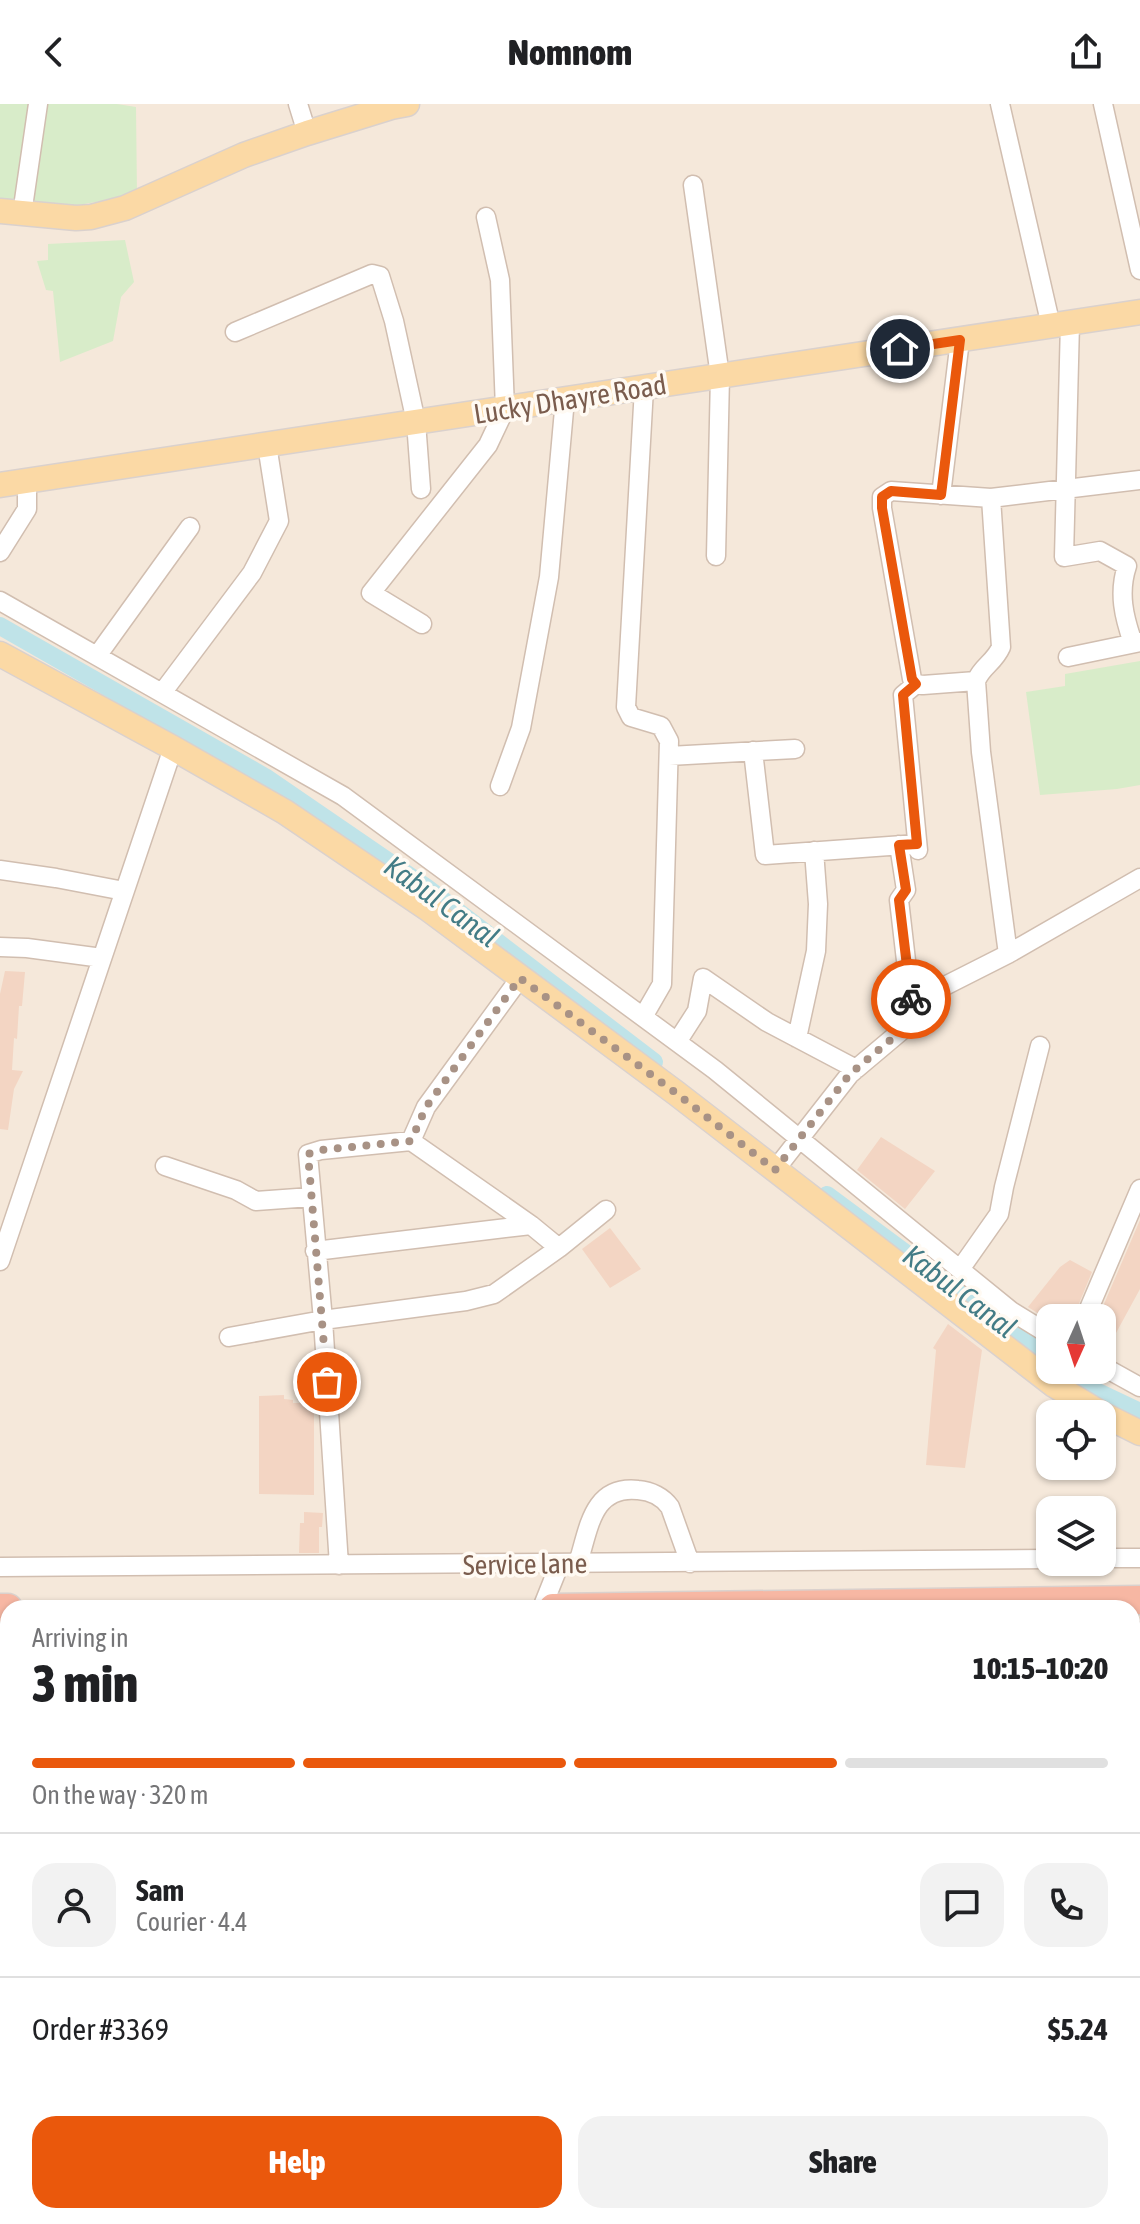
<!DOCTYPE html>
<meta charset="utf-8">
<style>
body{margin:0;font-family:"Asap Condensed",sans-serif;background:#f2f2f2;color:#202124;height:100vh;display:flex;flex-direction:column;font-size:30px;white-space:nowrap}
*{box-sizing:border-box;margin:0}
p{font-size:26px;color:#757577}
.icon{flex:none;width:44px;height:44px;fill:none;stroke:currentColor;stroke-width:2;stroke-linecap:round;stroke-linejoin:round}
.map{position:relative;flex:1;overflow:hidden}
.panel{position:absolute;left:0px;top:1496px;width:1140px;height:624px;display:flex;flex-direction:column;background:#fff;border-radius:24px 24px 0 0;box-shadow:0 2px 6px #0004}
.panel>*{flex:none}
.needle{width:52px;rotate:183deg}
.buttons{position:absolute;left:1036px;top:1200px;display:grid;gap:16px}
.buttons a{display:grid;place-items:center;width:80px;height:80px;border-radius:16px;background:#fff;box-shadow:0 2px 6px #0004;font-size:40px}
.pin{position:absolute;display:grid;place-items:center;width:68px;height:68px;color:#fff;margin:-34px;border:4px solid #fff;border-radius:50%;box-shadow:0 2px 8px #0007}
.courier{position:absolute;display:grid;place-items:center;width:80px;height:80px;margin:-40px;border:6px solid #ea580c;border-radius:50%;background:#fff;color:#222;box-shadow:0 2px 10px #0007}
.head em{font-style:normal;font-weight:800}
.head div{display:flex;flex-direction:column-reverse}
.head{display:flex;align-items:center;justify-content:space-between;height:136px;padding:0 32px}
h1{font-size:52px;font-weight:800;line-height:60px}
.bar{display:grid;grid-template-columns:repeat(4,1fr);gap:12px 8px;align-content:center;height:96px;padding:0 32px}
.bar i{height:10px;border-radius:6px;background:#e0e0e0}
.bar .current{background:#ea580c}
.bar p{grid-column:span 4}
.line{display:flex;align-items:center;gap:20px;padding:0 32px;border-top:2px solid #e0e0e0}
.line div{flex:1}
.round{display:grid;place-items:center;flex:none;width:84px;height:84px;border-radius:24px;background:#f2f2f2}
.primary-button{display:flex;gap:16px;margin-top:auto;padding:16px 32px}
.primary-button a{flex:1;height:92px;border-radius:24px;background:#ea580c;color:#fff;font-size:32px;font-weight:800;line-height:92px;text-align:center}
.primary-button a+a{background:#f2f2f2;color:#202124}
header{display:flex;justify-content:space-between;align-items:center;height:104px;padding:0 32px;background:#fff;font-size:36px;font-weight:800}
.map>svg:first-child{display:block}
.residential{fill:#f5e8da;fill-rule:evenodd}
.green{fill:#d8ecc9}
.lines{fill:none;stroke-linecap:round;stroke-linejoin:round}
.canal{stroke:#bfe3e8;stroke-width:18}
.building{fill:#f3d5c3}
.minor-casing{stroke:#d1beb0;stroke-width:21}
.major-casing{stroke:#dad1cd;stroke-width:27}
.highway-casing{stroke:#dad1cd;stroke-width:31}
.minor{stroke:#fff;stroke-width:18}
.major{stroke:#fbd9a5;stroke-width:24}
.highway{stroke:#f7b7a3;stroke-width:28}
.done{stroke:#a89285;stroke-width:8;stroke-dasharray:0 14.4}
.route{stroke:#ea580c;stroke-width:10}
.labels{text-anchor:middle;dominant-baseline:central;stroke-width:7;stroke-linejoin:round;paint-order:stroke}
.street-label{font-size:28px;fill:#7a5c4d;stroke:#fffaf3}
.water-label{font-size:30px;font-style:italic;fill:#437c86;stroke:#fffaf3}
</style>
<header><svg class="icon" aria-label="back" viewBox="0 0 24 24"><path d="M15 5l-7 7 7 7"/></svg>Nomnom<svg class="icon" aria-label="share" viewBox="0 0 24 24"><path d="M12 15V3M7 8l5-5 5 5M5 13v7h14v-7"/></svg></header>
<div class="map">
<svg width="1140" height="2120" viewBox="0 0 1140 2120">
<rect width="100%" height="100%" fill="#fdf6ec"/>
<path class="residential" d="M0 0H1140V2120H0ZM1050 1214H1102V1266H1050ZM1050 1310H1102V1362H1050ZM1050 1406H1102V1458H1050ZM8 1504H1132V2112H8Z"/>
<path class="green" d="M0 0H117L136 3 137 91 37 108 0 102Z
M125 136 134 178 121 193 113 237 60 258 53 187 46 186 37 157 48 156V140Z
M1140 557V681L1117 685 1040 691 1026 588 1065 582V570Z"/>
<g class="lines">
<path class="canal" d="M0 522 265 673 427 784 654 958
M827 1091 1050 1256
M1064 1266 1087 1283 1140 1308"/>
</g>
<path class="building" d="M5 867 25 868 22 902H19L17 935 14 934 12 966 23 967 14 985 8 1026 0 1025V890Z
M881 1033 935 1067 905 1105 857 1066Z
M1140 1116V1185L1104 1251 1102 1250V1214H1098Z
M610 1124 641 1165 610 1184 582 1145Z
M1070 1156 1092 1168 1073 1214H1050V1217L1028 1203 1060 1163Z
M948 1220 982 1246 965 1364 926 1361 936 1246 933 1244Z
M284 1291V1295L293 1296V1299H314V1391L259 1390V1292Z
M304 1408 323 1409 322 1423H319V1449H299L300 1419H304Z"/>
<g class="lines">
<defs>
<path id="minor" d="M298 0 307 29
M1000 0 1051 222
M1103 0 1140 166
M693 81 720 272 716 452
M22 110 38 0
M1070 219 1064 453 1100 447 1127 462C1118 489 1124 513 1133 539
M235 228 372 170 380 172 394 217 416 318 421 385
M941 391 960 236
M991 394 1001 543C994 559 982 562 976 577L981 648 1008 850
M0 448 27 405V377
M0 497 343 692 715 966 1011 1207 1050 1231
M422 520 371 489 488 341 505 305 500 176 486 113
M97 552 190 423
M1068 553 1140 538
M976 577 923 581 916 580 912 575 882 404V393L891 387 991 394 1140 376
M916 580 903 591 918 746
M162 589 252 469 279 417 267 341
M753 647 765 751 917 740
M669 652 795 645
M500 682 521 624 549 473 565 295
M0 766 56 774 124 787
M0 843 27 844 102 854
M643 913 662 880 669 637 661 622 631 613 626 603 644 284
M913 917 925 892 1008 850 1140 774
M797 934 816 847 818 800 814 747
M677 938 697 907 703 874 767 918 856 965
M165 1062 236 1086 256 1097 311 1093
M775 1066 850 970 913 917 899 796 906 786 899 741
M559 1144 606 1106
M315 1147 531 1121
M0 1157 173 644
M961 1164 999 1110 1004 1083 1040 942
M1085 1214 1140 1085
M229 1233 323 1216 466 1197 494 1190 559 1144 531 1121 411 1037
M1102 1262 1140 1283
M1102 1454H1140
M578 1459C589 1425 592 1381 638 1386 651 1387 663 1393 670 1403L690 1459
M339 1461 323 1216 308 1050 321 1046 411 1037 426 1003 520 874
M0 1463 1050 1455
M542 1504 560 1459
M1132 1526 1140 1528
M0 1535H8
M1132 1552 1140 1550
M0 1628H8
M1132 1637H1140
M1132 1723H1140
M0 1864 8 1861
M0 1950H8
M572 2112 573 2120"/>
<path id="major" d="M0 107 76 114 91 113 125 104 244 51 307 29 391 3 407 0
M0 381 1140 208
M0 550 173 644 285 708 427 804 676 989 1054 1281 1102 1310
M1102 1310 1140 1329"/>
<path id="highway" d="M0 1504H8
M553 1504 1140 1496
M0 1570H8
M1132 1571H1140"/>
</defs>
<use href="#minor" class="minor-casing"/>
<use href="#major" class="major-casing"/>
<use href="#highway" class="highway-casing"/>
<use href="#minor" class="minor"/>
<use href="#major" class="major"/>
<use href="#highway" class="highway"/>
</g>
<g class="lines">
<path class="done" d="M327 1278 308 1050 321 1046 411 1037 426 1003 520 874 676 989 775 1066 850 970 913 917 911 895"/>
<path class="route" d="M900 245 960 236 941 391 891 387 882 393V404L912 575 916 580 903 591 917 740 899 741 906 786 899 796 911 895"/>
</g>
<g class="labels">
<g class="street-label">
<text transform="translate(570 295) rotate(-9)">Lucky Dhayre Road</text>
<text transform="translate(525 1460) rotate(-1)">Service lane</text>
</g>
<g class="water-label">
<text transform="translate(442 797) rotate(36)">Kabul Canal</text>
<text transform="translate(960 1187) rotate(37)">Kabul Canal</text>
</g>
</g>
</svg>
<div class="buttons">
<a><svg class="needle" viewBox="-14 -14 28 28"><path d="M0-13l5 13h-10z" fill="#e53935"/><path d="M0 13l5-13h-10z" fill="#757577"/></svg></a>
<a><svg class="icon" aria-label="locate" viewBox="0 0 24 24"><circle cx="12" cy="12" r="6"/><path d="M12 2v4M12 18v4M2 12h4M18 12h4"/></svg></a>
<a><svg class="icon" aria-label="layers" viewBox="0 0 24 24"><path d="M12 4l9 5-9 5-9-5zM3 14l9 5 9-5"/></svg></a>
</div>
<div class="pin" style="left:327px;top:1278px;background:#ea580c"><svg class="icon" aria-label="bag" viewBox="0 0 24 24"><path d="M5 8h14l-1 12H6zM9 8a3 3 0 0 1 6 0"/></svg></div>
<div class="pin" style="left:900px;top:245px;background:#1f2937"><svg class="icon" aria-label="home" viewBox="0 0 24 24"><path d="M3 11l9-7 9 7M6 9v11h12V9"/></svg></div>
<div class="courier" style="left:911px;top:895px"><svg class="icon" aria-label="bike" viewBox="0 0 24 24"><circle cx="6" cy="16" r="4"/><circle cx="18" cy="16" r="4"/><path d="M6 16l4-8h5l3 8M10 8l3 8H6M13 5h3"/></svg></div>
<section class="panel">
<div class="head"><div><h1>3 min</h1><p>Arriving in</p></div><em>10:15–10:20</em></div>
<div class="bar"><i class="current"></i><i class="current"></i><i class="current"></i><i></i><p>On the way · 320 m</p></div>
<div class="line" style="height:144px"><a class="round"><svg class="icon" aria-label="person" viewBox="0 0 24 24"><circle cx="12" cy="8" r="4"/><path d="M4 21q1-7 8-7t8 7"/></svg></a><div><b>Sam</b><p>Courier · 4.4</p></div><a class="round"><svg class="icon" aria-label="chat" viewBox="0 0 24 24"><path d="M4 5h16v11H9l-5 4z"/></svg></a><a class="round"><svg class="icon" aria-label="phone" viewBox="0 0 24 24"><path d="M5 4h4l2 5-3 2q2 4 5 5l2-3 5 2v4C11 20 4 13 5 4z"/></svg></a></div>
<div class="line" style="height:104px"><div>Order #3369</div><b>$5.24</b></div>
<div class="primary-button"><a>Help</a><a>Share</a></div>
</section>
</div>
